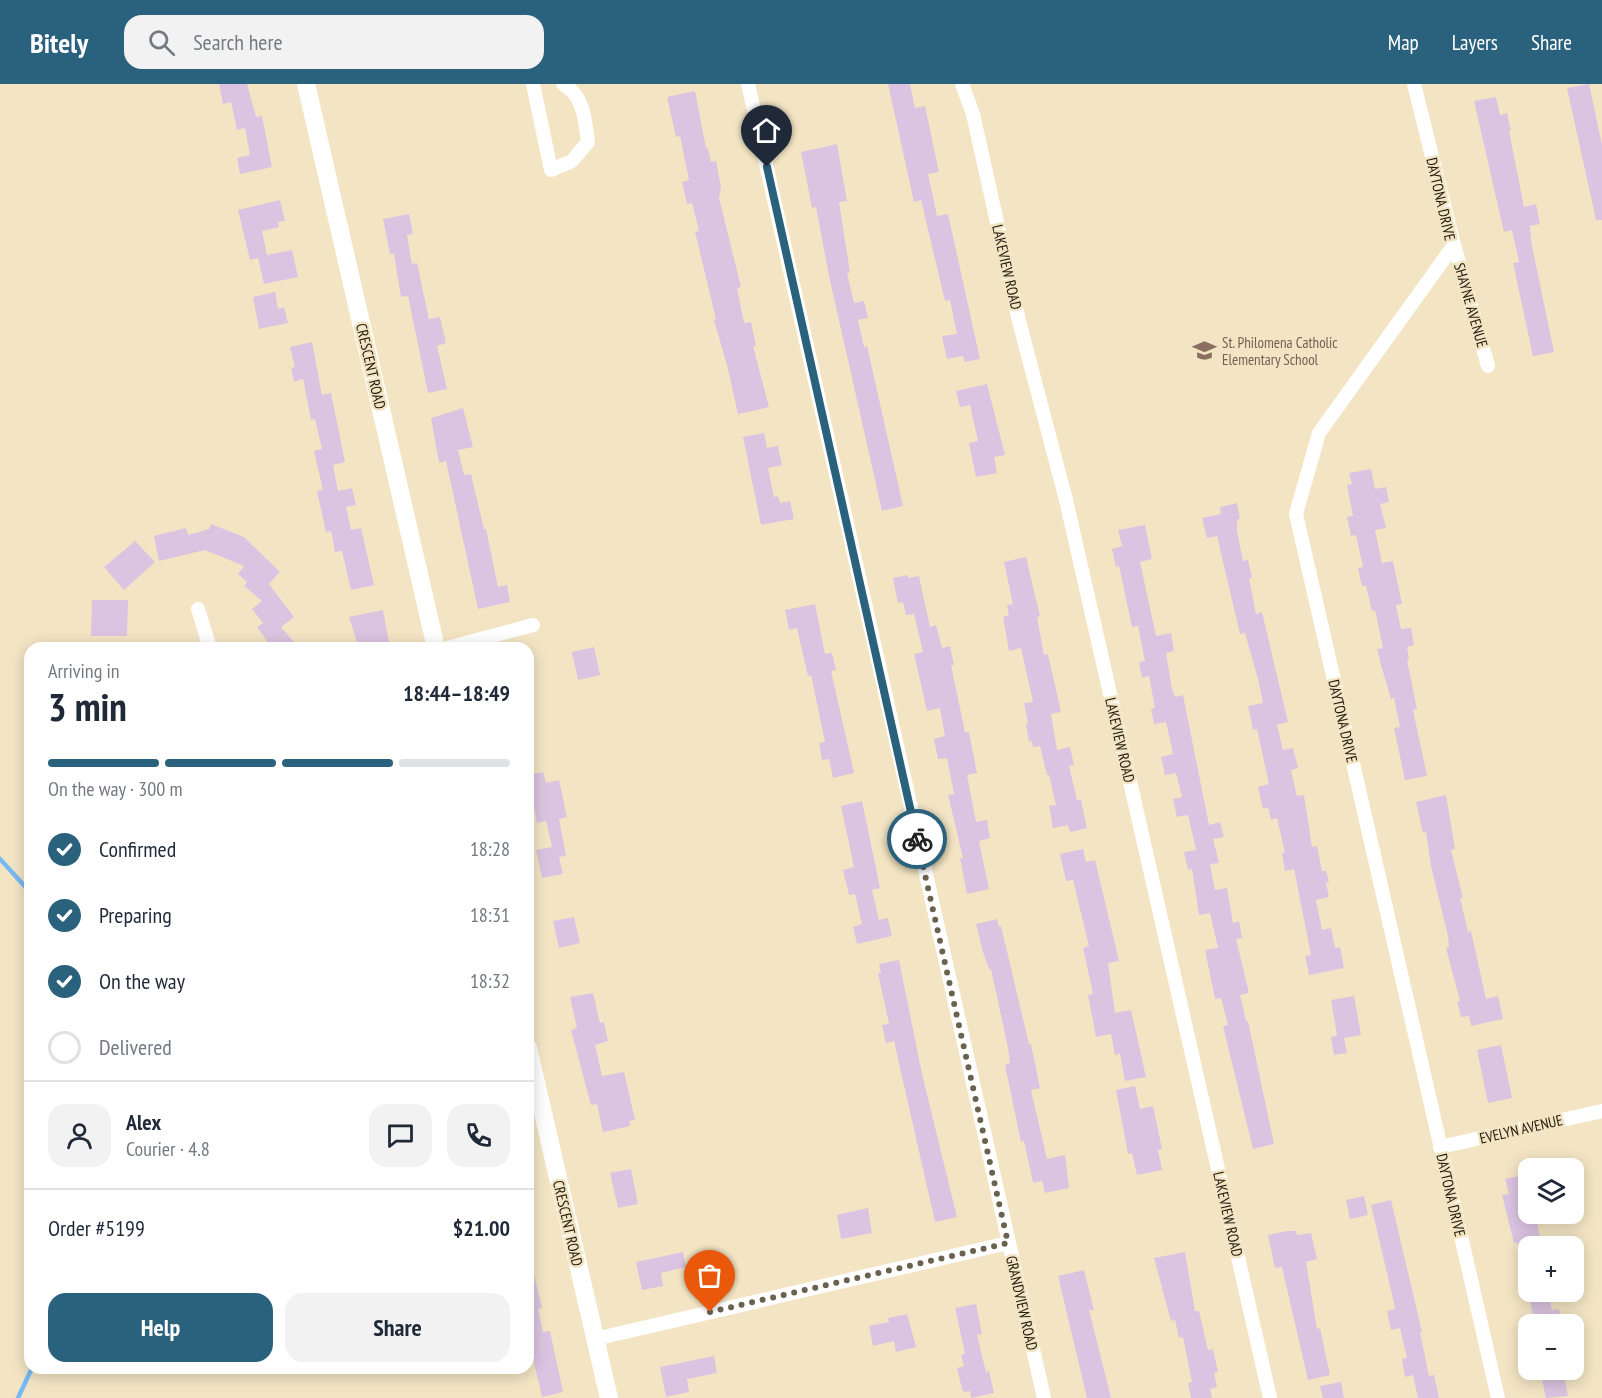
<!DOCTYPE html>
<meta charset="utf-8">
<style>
body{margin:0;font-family:"PT Sans Narrow",sans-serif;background:#f2f2f3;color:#1f2937;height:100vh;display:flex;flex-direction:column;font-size:22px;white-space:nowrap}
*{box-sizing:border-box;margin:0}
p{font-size:20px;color:#747a83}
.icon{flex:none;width:33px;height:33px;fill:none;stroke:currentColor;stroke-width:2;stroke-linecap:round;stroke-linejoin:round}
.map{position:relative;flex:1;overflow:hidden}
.sheet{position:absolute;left:24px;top:558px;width:510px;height:732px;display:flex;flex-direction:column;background:#fff;border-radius:18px;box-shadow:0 3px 15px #0003}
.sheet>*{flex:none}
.tools{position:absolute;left:1518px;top:1074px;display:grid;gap:12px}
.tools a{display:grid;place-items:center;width:66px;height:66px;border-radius:12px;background:#fff;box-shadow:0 3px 15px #0003;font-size:30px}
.pin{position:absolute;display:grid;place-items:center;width:51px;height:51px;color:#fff;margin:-62px -26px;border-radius:50% 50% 50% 0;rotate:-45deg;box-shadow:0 0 6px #0007}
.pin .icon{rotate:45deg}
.courier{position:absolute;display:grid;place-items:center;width:60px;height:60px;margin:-30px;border:4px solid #2a617c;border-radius:50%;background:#fff;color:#222;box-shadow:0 2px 8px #0007}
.head em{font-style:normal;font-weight:800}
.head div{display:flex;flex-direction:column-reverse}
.head{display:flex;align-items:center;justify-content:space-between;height:102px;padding:0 24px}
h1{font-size:39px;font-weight:800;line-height:45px}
.bar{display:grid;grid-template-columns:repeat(4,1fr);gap:9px 6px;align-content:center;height:72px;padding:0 24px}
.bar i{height:8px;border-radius:4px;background:#e0e1e3}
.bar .on{background:#2a617c}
.bar p{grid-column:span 4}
.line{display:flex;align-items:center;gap:15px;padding:0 24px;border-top:2px solid #e0e1e3}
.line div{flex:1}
.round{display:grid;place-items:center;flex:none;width:63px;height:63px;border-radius:18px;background:#f2f2f3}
ol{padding:0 24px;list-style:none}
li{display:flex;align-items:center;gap:18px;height:66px}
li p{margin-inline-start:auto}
li .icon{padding:6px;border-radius:50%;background:#2a617c;color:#fff;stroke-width:4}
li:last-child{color:#747a83}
li i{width:33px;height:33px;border:3px solid #e0e1e3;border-radius:50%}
.cta{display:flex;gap:12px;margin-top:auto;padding:12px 24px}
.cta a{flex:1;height:69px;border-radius:18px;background:#2a617c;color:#fff;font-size:24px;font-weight:800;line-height:69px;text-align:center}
.cta a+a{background:#f2f2f3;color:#1f2937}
header{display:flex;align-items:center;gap:36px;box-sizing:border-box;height:84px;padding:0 30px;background:#2a617c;color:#fff}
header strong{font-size:28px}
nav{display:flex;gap:33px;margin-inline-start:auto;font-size:21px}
.search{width:420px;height:54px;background:#f2f2f3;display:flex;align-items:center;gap:15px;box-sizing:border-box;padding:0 21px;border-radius:18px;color:#747a83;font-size:22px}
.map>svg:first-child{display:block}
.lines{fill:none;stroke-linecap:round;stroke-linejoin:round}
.stream{stroke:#78b9f3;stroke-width:4.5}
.building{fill:#dbc4e1}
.street{stroke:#fff;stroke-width:14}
.secondary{stroke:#fff;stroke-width:18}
.done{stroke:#6a624e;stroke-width:6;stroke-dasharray:0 10.8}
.route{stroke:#2a617c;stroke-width:8}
.labels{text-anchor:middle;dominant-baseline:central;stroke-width:5;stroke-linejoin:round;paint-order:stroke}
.street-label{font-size:15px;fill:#211b0f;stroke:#f3e5c4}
.education-label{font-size:15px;fill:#785e54;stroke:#f3e5c4;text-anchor:start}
</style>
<header>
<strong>Bitely</strong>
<div class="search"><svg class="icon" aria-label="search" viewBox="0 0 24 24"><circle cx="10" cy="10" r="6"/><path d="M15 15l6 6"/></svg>Search here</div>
<nav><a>Map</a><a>Layers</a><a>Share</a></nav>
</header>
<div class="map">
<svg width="1602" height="1314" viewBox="0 0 1602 1314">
<rect width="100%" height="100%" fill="#f3e5c4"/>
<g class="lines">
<path class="stream" d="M0 775 30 808
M18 1314 32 1284"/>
</g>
<path class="building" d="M219 0H247L256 33 262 32 272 83 240 90 237 74 250 71 245 44 237 46 231 18 223 20Z
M888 0H910L915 24 925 22 939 88 928 90 937 132 948 130 980 275 964 278 963 272 947 275 942 252 957 250 950 216 945 217 921 116 914 118Z
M1589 0 1602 61V136H1596L1567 4Z
M695 7 706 64H708L711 78 716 77 721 103 719 114 741 203 737 204 744 239 751 238 756 262H753L769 323 738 330 728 285 714 236 716 235 695 148 699 147 692 119 687 120 682 98 689 96 680 52 676 53 667 13Z
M1496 13 1500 31 1507 29 1511 47H1509L1524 123 1536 120 1540 140 1530 142 1531 157 1554 268 1533 272 1513 179 1519 178 1512 146 1504 148 1474 17Z
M837 60 847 117 839 118 850 188 847 189 854 219 864 217 868 234 858 236 864 263 867 262 903 422 882 427 829 192 816 123 812 124 801 68Z
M280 116 285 137 278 138 279 143 262 147 267 171 292 166 298 193 264 200 258 174 250 176 238 126Z
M409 130 413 150 407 151 412 180 417 179 429 235 440 233 446 259 437 262 447 305 428 309 408 212 401 213 394 170H390L383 135Z
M275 208 278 225 284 223 288 239 259 245 253 213Z
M312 258 322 311 331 309 345 378 333 381 338 407 352 404 356 421 346 423 351 446 361 444 374 501 351 506 342 467 335 468 331 447 326 448 317 407 323 406 314 367 322 365 315 335 311 336 303 295 294 298 291 284 295 283 290 263Z
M987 300 1005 371 994 373 997 389 976 393 969 359 978 357 970 321 960 323 956 307Z
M463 324 473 363 458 366 464 391 471 390 484 445H486L498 503 507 501 510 518 478 525 446 377 439 379 431 334Z
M764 349 767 364 778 362 782 381 768 384 774 413 778 412 780 419 790 417 794 435 761 441 743 353Z
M1371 385 1375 405 1386 403 1389 418 1380 420 1386 444 1375 446 1382 479 1393 477 1402 520 1396 521 1401 545 1411 544 1414 561 1407 563 1409 575 1407 576 1417 625 1413 626 1427 692 1405 696 1394 644 1400 643 1394 614 1391 615 1381 581 1377 565 1383 564 1375 526 1372 527 1366 502H1362L1358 484 1363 483 1356 451 1351 452 1347 433 1353 432 1347 401 1352 400 1349 389Z
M1237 419 1240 435 1237 436V447L1243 477 1248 476 1252 494H1249L1256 530 1262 528 1288 638 1277 641 1283 666 1293 664 1298 684 1291 686 1297 712 1304 711 1312 763 1317 762 1322 787H1326L1329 798 1326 799 1329 813 1316 816 1322 846 1331 844 1335 864 1340 863 1344 884 1309 891 1305 872 1311 871 1294 785 1285 787 1282 769H1285L1277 734 1271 736 1268 723 1263 725 1258 703 1269 700 1257 645 1253 646 1248 622 1263 619 1258 595 1245 549 1240 550 1217 452 1207 454 1202 434 1221 430 1220 423Z
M211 440 244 453 280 488 269 500 294 533 281 543 299 564H272L257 543 263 539 252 525 262 517 244 502 247 498 238 490 244 482 205 466 159 477 154 452 186 444 188 451 209 445Z
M1145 441 1152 475 1140 478 1156 552 1171 549 1174 567 1166 569 1172 605 1175 613 1183 611 1209 741 1220 738 1224 753 1213 755 1219 779 1210 780 1215 806 1227 804 1233 839 1239 837 1242 854 1236 855 1249 909 1240 911 1246 937H1248L1274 1060 1253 1065 1223 942 1228 941 1221 914 1215 915 1205 866 1218 864 1210 829 1199 831 1192 785 1188 786 1184 768 1196 766 1188 731 1177 733 1173 715 1182 713 1176 689 1165 691 1161 673 1173 670 1166 638 1154 640 1151 625 1155 624 1149 592 1142 594 1139 578 1145 577 1138 542 1132 543 1119 482 1116 483 1112 465 1122 462 1118 446Z
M135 457 155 478 124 506 104 483Z
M1026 473 1040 532 1037 533 1044 571 1048 570 1061 628 1051 630 1057 666 1070 663 1074 681 1069 682 1077 716H1081L1087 744 1070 748 1068 741 1053 744 1049 722 1056 721 1049 691H1047L1040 662 1033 663 1032 657 1029 658 1026 640 1028 639 1024 619 1033 618 1021 564 1009 567 1003 533 1009 531 1007 521 1013 520 1004 478Z
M908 491V494L919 492 930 543 936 541 942 564 950 562 954 581H951L965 648H969L977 689 967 691 976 738 987 736 990 754 979 757 989 805 967 810 960 774H963L948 711 954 710 947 674 938 675 934 655 945 652 940 624 927 627 914 570 923 568 914 530 906 531 903 518 898 519 893 494Z
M92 516H128L127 552H91Z
M815 520 825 570 832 569 836 586 831 587 854 689 833 694 829 675 822 676 819 659 825 658 811 591 808 592 797 544 789 546 785 526Z
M383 526 390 564H359L349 533Z
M594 563 600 591 578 596 572 568Z
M543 688 546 699 559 696 567 733 559 735 566 772 559 773 563 790 542 794 536 766 552 763 546 737 537 739 534 723 530 719 528 691Z
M1446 711 1455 765 1451 766 1463 814H1460L1468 848 1471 847 1486 915 1498 912 1503 935 1471 942 1469 932 1461 933 1457 918 1460 917 1446 864 1449 863 1448 852 1431 782 1426 748 1423 749 1416 718Z
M862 717 880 804 872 806 879 836 888 834 892 852 857 860 853 843 862 840 855 810 849 811 843 786 854 783 841 722Z
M1083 765 1086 778 1095 776 1119 877 1108 879 1115 929 1131 926 1146 993 1125 997 1120 970 1115 971 1111 950 1096 953 1088 911 1093 910 1083 864 1089 862 1073 796 1066 797 1060 770Z
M574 833 580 859 559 864 553 837Z
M997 835 999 843 1001 842 1029 960H1031L1040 1004 1031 1006 1047 1075 1065 1071 1069 1104 1045 1109 1042 1097 1033 1099 1024 1057 1021 1058 1005 981 1010 979 1008 964 991 885H989L983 868 976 840Z
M899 876 922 990 957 1133 935 1138 894 957 886 959 882 941 889 940 878 889H881L879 880Z
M593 909 600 939 604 938 608 957 595 961 602 992 624 988 635 1036 629 1037 630 1042 603 1048 597 1020 591 1021 571 946 577 944 570 913Z
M1354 912 1361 951 1344 954 1347 969 1334 971 1331 953 1337 952 1331 916Z
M1501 961 1512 1014 1488 1019 1477 966Z
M1135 1002 1140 1025 1153 1022 1162 1065 1158 1066 1162 1086 1137 1091 1132 1069 1128 1070 1116 1006Z
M631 1085 638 1120 618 1124 610 1089Z
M1528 1090V1130H1535L1542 1162H1518L1517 1158 1514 1159 1502 1111 1509 1110 1505 1095Z
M1364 1112 1368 1131 1350 1135 1346 1116Z
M1391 1116 1422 1248H1420L1429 1292 1434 1291 1439 1314H1418L1413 1291 1405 1293 1402 1275 1407 1274 1400 1244 1391 1246 1387 1227 1395 1225 1394 1219 1371 1121Z
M868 1124 872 1149 841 1155 837 1131Z
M1287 1147H1296L1297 1151 1311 1149 1317 1175 1306 1178 1317 1245 1320 1244 1330 1291 1308 1296 1282 1183 1275 1184 1268 1151Z
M683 1168 686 1183 661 1189 663 1202 642 1206 636 1178Z
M1185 1168 1195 1227H1199L1208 1266 1213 1265 1218 1288 1214 1289 1217 1303 1210 1305 1212 1314H1191L1188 1299 1192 1298 1183 1253 1179 1254 1175 1236 1171 1237 1154 1174Z
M1084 1186 1094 1226H1089L1111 1314H1087L1058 1192Z
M533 1187 542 1224 538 1225 543 1248 550 1247 563 1308 542 1313 532 1270 528 1271V1188Z
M1528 1208H1548L1552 1226 1559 1225 1562 1240H1535Z
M976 1220 982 1250 977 1251 986 1288 989 1287 994 1309 971 1314 970 1307 964 1308 962 1305 957 1284 964 1282 961 1271 965 1270 955 1224Z
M907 1230 916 1263 896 1268 894 1257 873 1262 869 1242 889 1238 888 1234Z
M714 1272 717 1289 687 1295 689 1308 666 1313 660 1283Z
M1540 1286H1563L1568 1312 1546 1314Z
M1341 1298 1344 1314H1323L1320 1302Z"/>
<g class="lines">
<path class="street" d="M533 0 551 86 572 77 588 58C585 36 584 12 563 0
M748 0 1044 1314
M962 0 973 30 1019 237 1066 416 1270 1314
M1414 0 1454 161 1488 282
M1454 161 1319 349 1296 430 1498 1314
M198 525 210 564
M447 564 533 541
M1440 1063 1602 1027
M595 1255 1008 1159"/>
<path class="secondary" d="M306 0 436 564
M528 964 609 1314"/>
</g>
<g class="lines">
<path class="done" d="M710 1228 1008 1159 917 755"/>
<path class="route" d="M767 83 917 755"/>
</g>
<defs>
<symbol id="school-bare" viewBox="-9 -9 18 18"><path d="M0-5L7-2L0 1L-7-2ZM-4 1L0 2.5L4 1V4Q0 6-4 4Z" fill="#8d6e63" stroke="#f3e5c4" stroke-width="2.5" paint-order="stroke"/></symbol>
</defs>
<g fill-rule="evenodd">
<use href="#school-bare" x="1188" y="250" width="33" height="33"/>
</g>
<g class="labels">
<g class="street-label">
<text transform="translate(1441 115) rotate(77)">DAYTONA DRIVE</text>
<text transform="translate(1007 183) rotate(77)">LAKEVIEW ROAD</text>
<text transform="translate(1471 221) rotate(74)">SHAYNE AVENUE</text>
<text transform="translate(371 282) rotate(77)">CRESCENT ROAD</text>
<text transform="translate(1343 637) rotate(77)">DAYTONA DRIVE</text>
<text transform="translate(1120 656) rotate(77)">LAKEVIEW ROAD</text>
<text transform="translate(1521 1045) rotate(-13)">EVELYN AVENUE</text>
<text transform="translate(1451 1111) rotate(77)">DAYTONA DRIVE</text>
<text transform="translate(1228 1130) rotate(77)">LAKEVIEW ROAD</text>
<text transform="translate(568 1139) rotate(77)">CRESCENT ROAD</text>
<text transform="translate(1022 1219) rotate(77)">GRANDVIEW ROAD</text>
</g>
<g class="education-label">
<text x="1222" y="258">St. Philomena Catholic<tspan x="1222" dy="17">Elementary School</tspan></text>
</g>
</g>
</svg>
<div class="tools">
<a><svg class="icon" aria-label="layers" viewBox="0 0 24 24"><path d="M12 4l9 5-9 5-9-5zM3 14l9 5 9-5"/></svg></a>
<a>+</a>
<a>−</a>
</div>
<div class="pin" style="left:710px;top:1228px;background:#ea580c"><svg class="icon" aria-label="bag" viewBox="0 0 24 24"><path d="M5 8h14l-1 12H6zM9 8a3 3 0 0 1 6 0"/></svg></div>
<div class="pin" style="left:767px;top:83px;background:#1f2937"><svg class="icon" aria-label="home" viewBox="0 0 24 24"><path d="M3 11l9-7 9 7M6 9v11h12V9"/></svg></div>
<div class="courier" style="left:917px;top:755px"><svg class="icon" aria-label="bike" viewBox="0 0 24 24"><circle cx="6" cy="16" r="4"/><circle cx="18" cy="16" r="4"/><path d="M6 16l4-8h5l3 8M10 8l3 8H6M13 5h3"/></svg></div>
<section class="sheet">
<div class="head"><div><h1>3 min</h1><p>Arriving in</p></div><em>18:44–18:49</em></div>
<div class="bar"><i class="on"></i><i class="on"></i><i class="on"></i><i></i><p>On the way · 300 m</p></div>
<ol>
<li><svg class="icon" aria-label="check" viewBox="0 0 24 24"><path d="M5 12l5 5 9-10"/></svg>Confirmed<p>18:28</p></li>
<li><svg class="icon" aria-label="check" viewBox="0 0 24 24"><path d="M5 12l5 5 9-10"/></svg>Preparing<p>18:31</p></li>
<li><svg class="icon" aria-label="check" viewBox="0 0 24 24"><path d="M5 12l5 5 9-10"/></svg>On the way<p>18:32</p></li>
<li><i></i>Delivered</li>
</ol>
<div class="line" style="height:108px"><a class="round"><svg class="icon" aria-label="person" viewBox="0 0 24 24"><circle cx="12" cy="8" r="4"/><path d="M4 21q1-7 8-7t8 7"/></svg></a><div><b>Alex</b><p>Courier · 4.8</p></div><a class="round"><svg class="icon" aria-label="chat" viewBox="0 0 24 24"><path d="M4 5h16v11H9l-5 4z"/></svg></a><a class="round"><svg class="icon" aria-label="phone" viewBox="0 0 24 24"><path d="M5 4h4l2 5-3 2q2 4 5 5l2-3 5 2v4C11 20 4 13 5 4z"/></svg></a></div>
<div class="line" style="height:78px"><div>Order #5199</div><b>$21.00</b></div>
<div class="cta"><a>Help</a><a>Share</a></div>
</section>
</div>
